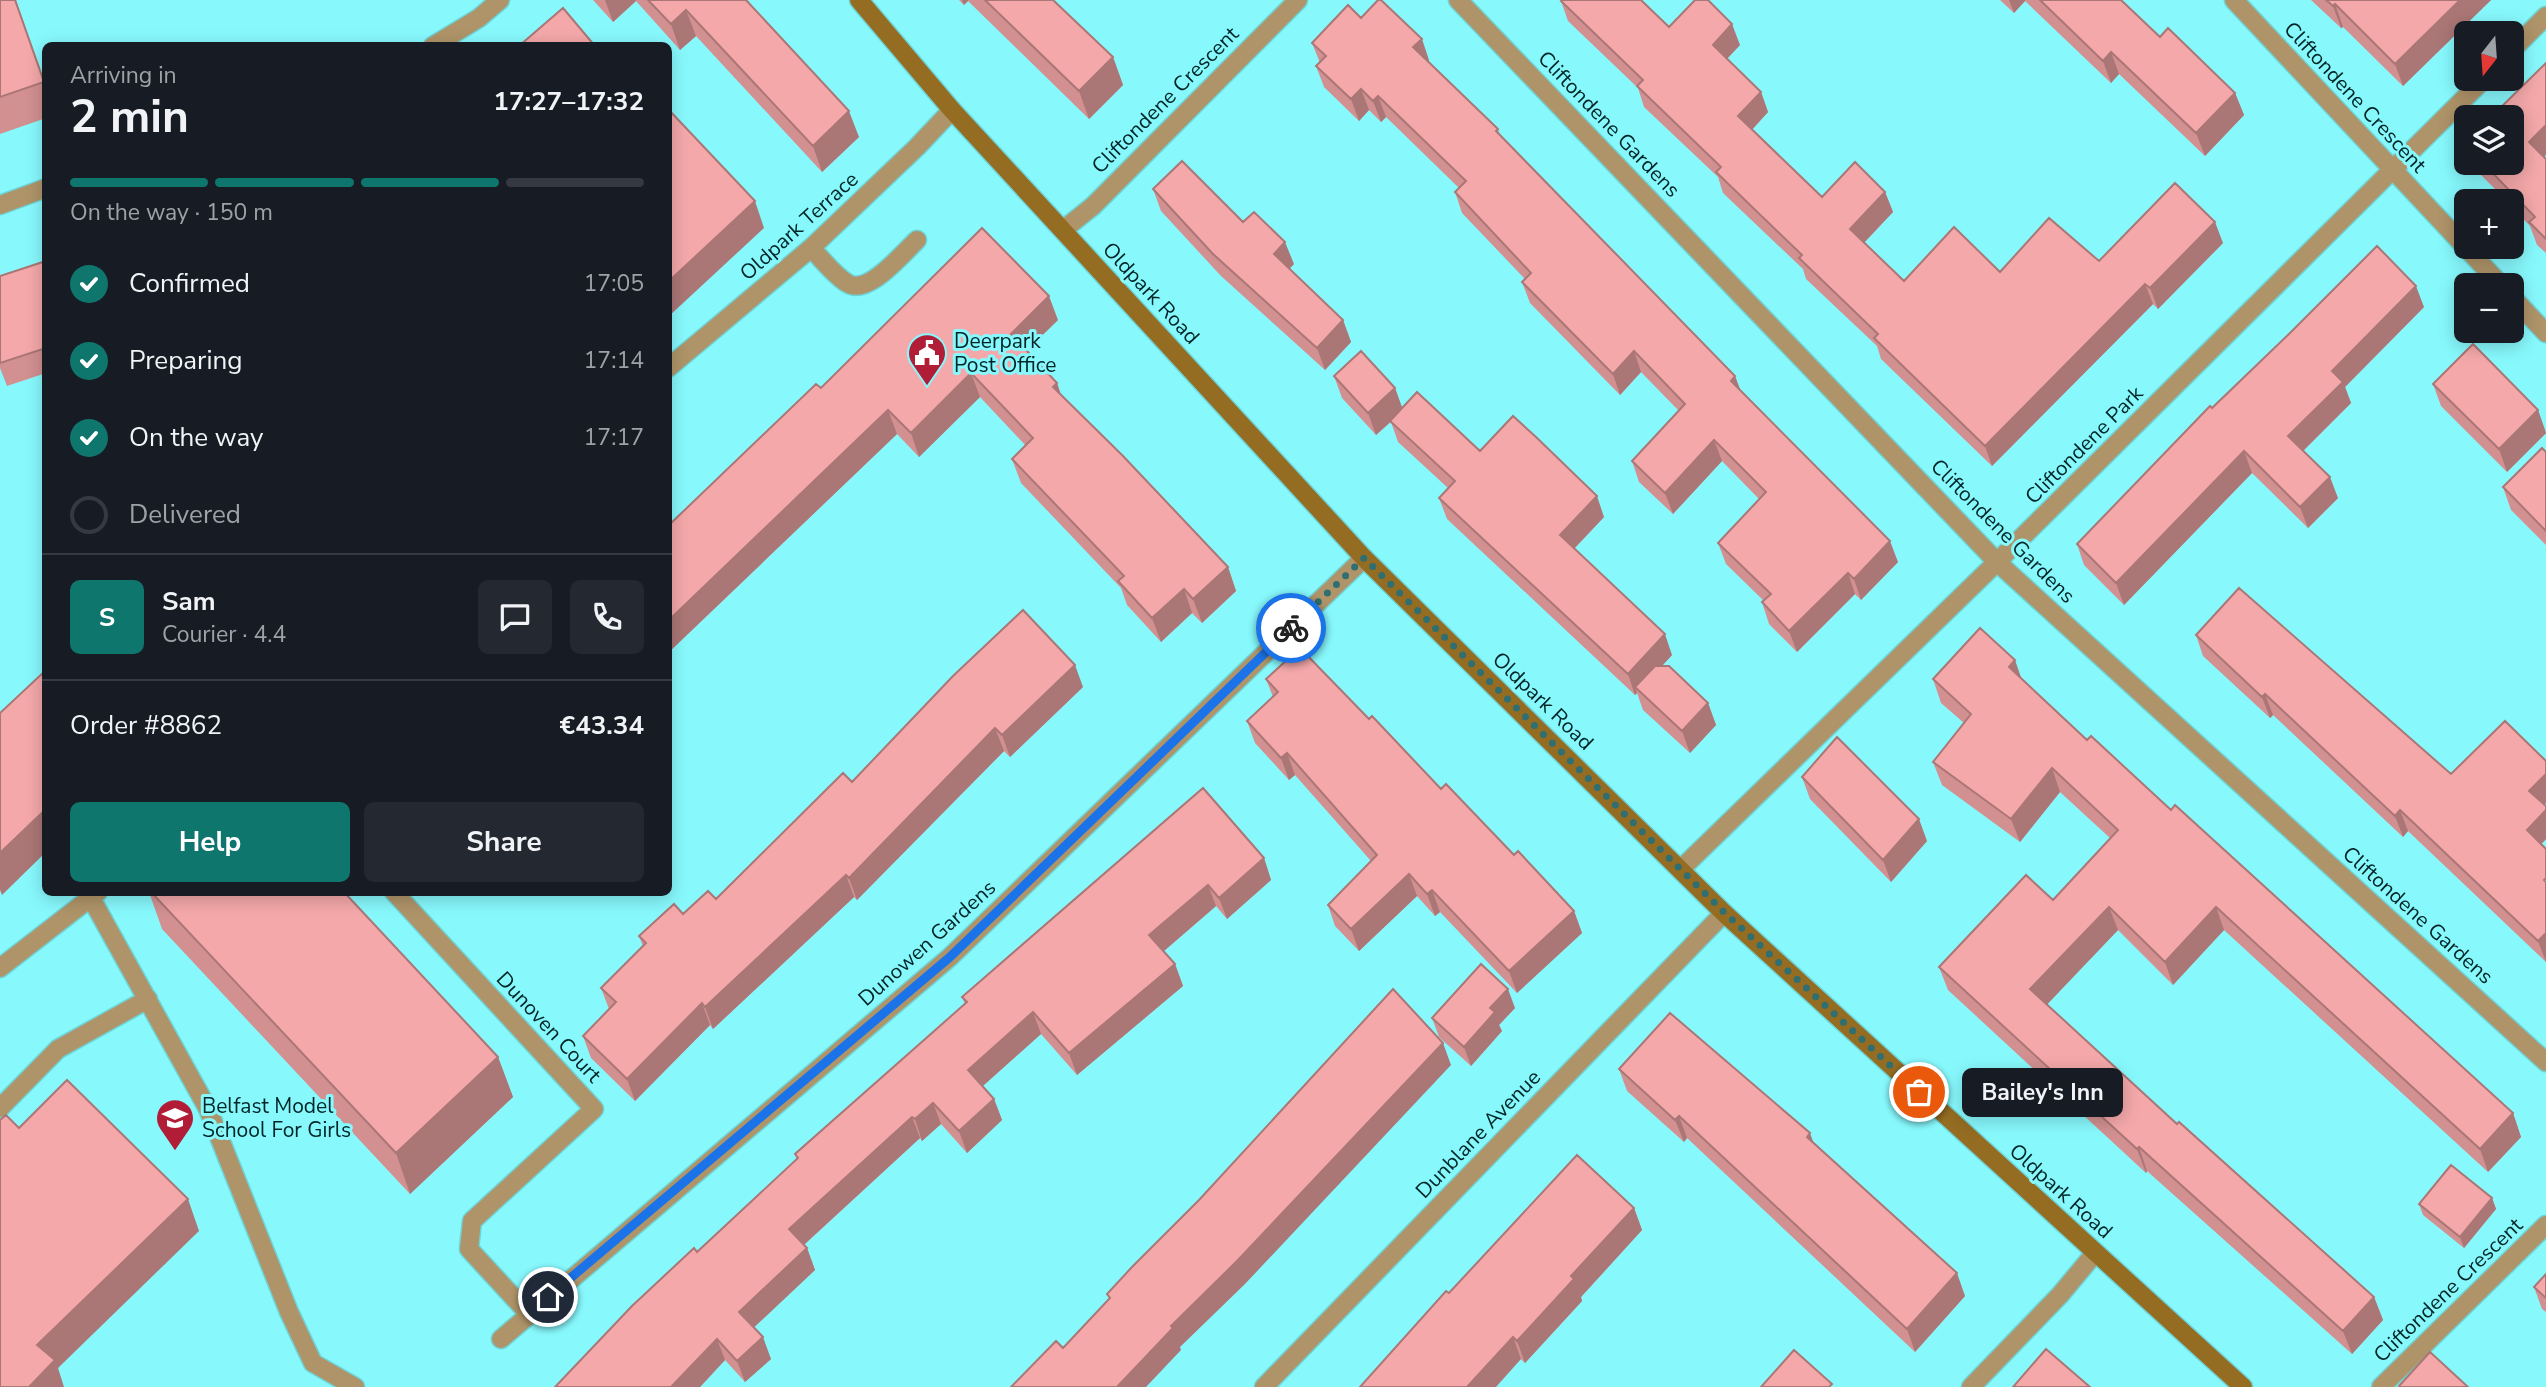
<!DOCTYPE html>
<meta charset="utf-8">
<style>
body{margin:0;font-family:"Nunito Sans",sans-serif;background:#242831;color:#f1f3f6;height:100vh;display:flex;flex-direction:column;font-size:26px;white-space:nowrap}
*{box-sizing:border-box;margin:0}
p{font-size:23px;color:#9ea1a6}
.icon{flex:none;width:38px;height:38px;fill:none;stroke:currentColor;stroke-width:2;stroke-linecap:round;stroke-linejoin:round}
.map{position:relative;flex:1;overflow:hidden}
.side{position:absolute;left:42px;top:42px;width:630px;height:854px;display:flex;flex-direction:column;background:#171b24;border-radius:10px;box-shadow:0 4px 18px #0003}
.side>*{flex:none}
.needle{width:46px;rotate:197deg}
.fabs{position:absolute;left:2454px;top:21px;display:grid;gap:14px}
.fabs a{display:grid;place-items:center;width:70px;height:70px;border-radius:10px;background:#171b24;box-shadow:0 4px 18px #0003;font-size:35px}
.pin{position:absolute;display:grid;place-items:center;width:60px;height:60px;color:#fff;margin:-30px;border:4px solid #fff;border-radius:50%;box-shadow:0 2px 7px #0007}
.courier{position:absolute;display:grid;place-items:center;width:70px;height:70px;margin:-35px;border:5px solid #1a73e8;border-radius:50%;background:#fff;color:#222;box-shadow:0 2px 9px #0007}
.bubble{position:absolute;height:49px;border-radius:10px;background:#171b24;box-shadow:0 4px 18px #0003;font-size:23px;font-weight:700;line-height:49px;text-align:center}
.overview em{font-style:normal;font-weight:700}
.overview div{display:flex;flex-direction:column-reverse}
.overview{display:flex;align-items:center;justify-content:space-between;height:119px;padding:0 28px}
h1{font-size:46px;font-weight:700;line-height:52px}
.bar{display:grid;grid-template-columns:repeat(4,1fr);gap:10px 7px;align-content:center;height:84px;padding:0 28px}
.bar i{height:9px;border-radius:5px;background:#363941}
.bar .current{background:#0f766e}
.bar p{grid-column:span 4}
.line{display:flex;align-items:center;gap:18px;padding:0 28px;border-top:2px solid #363941}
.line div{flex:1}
.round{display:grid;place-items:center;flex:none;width:74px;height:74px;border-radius:10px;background:#242831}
ol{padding:0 28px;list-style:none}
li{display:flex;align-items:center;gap:21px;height:77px}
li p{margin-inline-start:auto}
li .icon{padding:7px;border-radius:50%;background:#0f766e;color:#fff;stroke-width:4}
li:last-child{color:#9ea1a6}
li i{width:38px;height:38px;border:4px solid #363941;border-radius:50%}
.cta{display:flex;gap:14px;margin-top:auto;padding:14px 28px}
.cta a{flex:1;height:80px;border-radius:10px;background:#0f766e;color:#fff;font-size:28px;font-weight:700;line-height:80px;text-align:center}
.cta a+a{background:#242831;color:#f1f3f6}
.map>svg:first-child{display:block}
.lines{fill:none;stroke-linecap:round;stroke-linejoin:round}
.lane-casing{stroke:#6fd3d6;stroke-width:21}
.street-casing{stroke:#6fd3d6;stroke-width:21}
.secondary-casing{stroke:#6fd3d6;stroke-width:21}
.lane{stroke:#af9469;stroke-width:18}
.street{stroke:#af9469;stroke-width:18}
.secondary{stroke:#946c22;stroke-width:18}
.wall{fill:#d29091}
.shaded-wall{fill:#ab7676}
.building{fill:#f4a8a9;stroke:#ab7676;stroke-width:2}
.done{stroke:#2f6f71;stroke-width:7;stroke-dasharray:0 12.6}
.route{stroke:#1a73e8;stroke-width:9}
.labels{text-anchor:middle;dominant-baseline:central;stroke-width:6;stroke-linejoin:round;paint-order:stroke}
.street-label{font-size:21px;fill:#002526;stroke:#87f9fd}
.poi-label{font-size:21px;fill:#002526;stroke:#87f9fd;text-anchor:start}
</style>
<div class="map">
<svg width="2546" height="1387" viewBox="0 0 2546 1387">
<rect width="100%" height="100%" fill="#87f9fd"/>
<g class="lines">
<defs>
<path id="lane" d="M811 248C822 259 834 275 847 283 867 297 902 254 917 240
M394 892 594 1109 472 1221 469 1249 528 1313
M91 898 208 1109 289 1312 313 1363 355 1387
M0 1108 58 1049 148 999"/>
<path id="street" d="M1458 0 1997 562 2546 1062
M2234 0 2501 285
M433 46 479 18 500 0
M2511 51 2546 16
M0 205 46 188
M1063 230 1093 206 1298 0
M2511 296 2546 333
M668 368 811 248 917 147 952 110
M1681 869 1997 562 2484 79
M0 968 98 892
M501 1339 950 957 1364 558
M1264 1387 1724 913
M1971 1387 2060 1295 2095 1253
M2381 1387 2546 1225"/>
<path id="secondary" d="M859 0 952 110 1364 558 1724 913 2243 1387"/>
</defs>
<use href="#lane" class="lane-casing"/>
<use href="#street" class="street-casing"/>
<use href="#secondary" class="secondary-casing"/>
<use href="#lane" class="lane"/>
<use href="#street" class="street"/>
<use href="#secondary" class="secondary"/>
</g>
<path class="wall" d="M0 0H16L46 86V118L0 134Z
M593 0H746L859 137 822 172 696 36 680 50 636 1 613 22Z
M959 0H1053L1113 57 1123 85 1089 119 968 1 964 5Z
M2000 0H2121L2160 37 2235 93 2244 115 2205 156 2119 74 2111 83 2025 1 2014 13Z
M2311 0H2491L2403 86 2343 27 2341 28Z
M1561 1 1740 45 1727 59 1761 92 1768 112 1752 130 1822 197 1885 192 1893 212 1864 243 1904 281 2000 272 2099 261 2223 243 2158 309 2153 304 1992 466 1881 359 1877 346 1806 279 1803 269 1723 193 1718 177 1644 107 1638 88 1568 21Z
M1361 18 1429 60 1428 61 1498 129 1500 136 1735 376 1740 390 1898 562 1861 600 1855 594 1797 652 1769 624 1762 602 1764 601 1726 564 1718 543 1759 499 1722 461 1673 514 1639 482 1632 461 1679 411 1641 372 1620 395 1530 303 1522 282 1525 279 1462 213 1455 192 1459 188 1386 117 1381 122 1369 110 1359 121 1324 87 1316 66 1320 63 1312 43Z
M2544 157 2546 159V253L2537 245 2530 226 2511 206V201H2507L2472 166 2471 163H2511Z
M1153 189 1243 222 1294 264 1289 269 1343 320 1351 342 1325 370 1221 276 1161 211Z
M46 261V373L7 386 0 368V276Z
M2424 307 2345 387 2351 403 2303 451 2338 498 2308 528 2252 473 2124 605 2084 565 2077 544 2212 408Z
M1058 320 1026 351 1057 383 1061 395 1228 567 1236 591 1202 623 1192 613 1161 642 1127 605 1121 588 1021 483 1012 459 1026 446 980 397 919 457 897 434 668 653V526L821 388Z
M1334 376 1395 388 1402 408 1604 517 1574 549 1672 655 1662 666 1708 703 1716 725 1690 753 1643 710 1637 693 1635 695 1447 519 1439 498 1448 488 1398 442 1391 422 1376 435 1342 398Z
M2433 384 2538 410 2546 433 2507 472 2441 406Z
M2546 452V545L2511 510 2503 487Z
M2196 635 2451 774 2546 761V803L2544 804 2546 806V839L2541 844 2546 962 2408 831 2403 837 2273 715 2270 718 2203 656Z
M1266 679 1369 719 1441 789 1574 911 1582 933 1517 993 1440 912 1435 916 1417 896 1359 951 1335 926 1328 905 1371 861 1295 775 1289 780 1255 743 1247 721 1273 697Z
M1933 679H2022L2087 740 2171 810 2513 1113 2521 1137 2488 1172 2224 930 2173 985 2118 930 2047 1004 2177 1124 2374 1297 2383 1320 2352 1354 2147 1171 2146 1173 1948 990 1939 967 2053 900 2110 838 2060 792 2020 842 1942 785 1933 762 1964 723 1941 703Z
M1083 687 1010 757 1004 751 857 900 854 897 713 1029 710 1025 635 1101 591 1058 583 1036 609 1009 601 988 643 946 639 936 716 899 852 782Z
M1802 777 1927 841 1891 882 1810 799Z
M1264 858 1271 880 1227 919 1216 906 1164 951 1175 964 1183 986 1077 1075 1041 1034 983 1086 994 1099 1002 1120 967 1153 941 1124 922 1141 920 1138 804 1245 807 1248 815 1270 754 1327 771 1359 745 1382 725 1360 700 1387H555L697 1252 797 1159 795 1154 965 1004 962 997Z
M149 892H344L498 1057 513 1097 410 1194 162 929Z
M1515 1008 1499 1025 1502 1031 1471 1066 1439 1037 1432 1018Z
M1619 1069 1814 1143 1965 1296 1915 1352 1687 1138 1684 1142 1627 1091Z
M2492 1198 2496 1209 2464 1248 2423 1215 2419 1204Z
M1634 1208 1642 1230 1581 1297 1582 1301 1525 1363 1449 1293Z
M2546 1274V1312L2542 1309 2534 1287Z"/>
<path class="shaded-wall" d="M605 0H635L636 1 613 22Z
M962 0H968V1L964 5Z
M2009 0H2025V1L2014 13Z
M2460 0H2491L2403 86 2395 64Z
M2335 4 2343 27 2341 28 2333 6Z
M686 10 696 36 680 50 671 24Z
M1732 24 1740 45 1720 66 1713 45Z
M1422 39 1429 60 1421 68 1413 47Z
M2111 52 2119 74 2111 83 2103 61Z
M1113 57 1123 85 1089 119 1079 91Z
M1361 89 1369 110 1359 121 1351 99Z
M1761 92 1768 112 1745 137 1738 116Z
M2235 93 2244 115 2205 156 2196 133Z
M1378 96 1386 117 1381 122 1373 101Z
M849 111 859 137 822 172 813 146Z
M2546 125V155L2537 164 2529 142Z
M1885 192 1893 212 1857 250 1850 229Z
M755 201 764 228 668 317V282Z
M2215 222 2223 243 2158 309 2150 288Z
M1285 242 1294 264 1282 276 1274 254Z
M2145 284 2153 304 1992 466 1985 446Z
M2416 286 2424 307 2345 387 2351 403 2296 458 2288 436 2332 371Z
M1049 296 1058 320 1019 358 1011 334Z
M1343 320 1351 342 1325 370 1317 348Z
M1634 351 1641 372 1620 395 1613 374Z
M971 373 980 397 919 457 911 433Z
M1735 376 1743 397 1731 381Z
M1057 383 1065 407 1053 387Z
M1395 388 1403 410 1376 435 1368 413Z
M888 410 897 434 668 653V621Z
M2538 410 2546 433 2507 472 2499 449Z
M1714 440 1722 461 1673 514 1665 493Z
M2244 451 2252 473 2124 605 2116 583Z
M2330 477 2338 498 2308 528 2300 507Z
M1597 496 1604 517 1567 556 1560 535Z
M1890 541 1898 562 1861 600 1854 579Z
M1228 567 1236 591 1202 623 1193 599Z
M1848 573 1855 594 1797 652 1789 631Z
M1184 589 1192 613 1161 642 1152 618Z
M1665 634 1672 655 1639 691 1635 687 1637 693 1635 695 1628 674Z
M2015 660 2023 683 2009 667Z
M1075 665 1083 687 1010 757 1002 735Z
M2265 694 2273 715 2270 718 2262 697Z
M1708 703 1716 725 1690 753 1682 731Z
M995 728 1004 751 857 900 849 878Z
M1287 753 1295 775 1289 780 1281 758Z
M2052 768 2060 792 2020 842 2011 819Z
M2546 774V803L2537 812 2529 791Z
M46 809V852L2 895 0 890V853Z
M2400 810 2408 831 2403 837 2395 816Z
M2546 810V839L2535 851 2527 830Z
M1919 819 1927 841 1891 882 1883 860Z
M1264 858 1271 880 1227 919 1219 898Z
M1409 874 1417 896 1359 951 1351 929Z
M846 875 854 897 713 1029 705 1007Z
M1208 885 1216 906 1157 957 1149 935Z
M1432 890 1440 912 1435 916 1427 894Z
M2109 907 2118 930 2039 1013 2030 989Z
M2216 907 2224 930 2173 985 2165 962Z
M1574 911 1582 933 1517 993 1509 971Z
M2546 933V962L2538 941Z
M1175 964 1183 986 1077 1075 1069 1053Z
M1508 989 1515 1008 1499 1025 1502 1031 1471 1066 1464 1047 1490 1008Z
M702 1003 710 1025 635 1101 627 1079Z
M1033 1012 1041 1034 976 1092 968 1070Z
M1443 1043 1451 1065 1245 1284 1180 1347 1181 1350 1146 1387H1117L1171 1326Z
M498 1057 513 1097 410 1194 396 1153Z
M994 1099 1002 1120 967 1153 959 1131Z
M933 1103 941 1124 922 1141 915 1119Z
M2513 1113 2521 1137 2488 1172 2480 1149Z
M1679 1116 1687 1138 1684 1142 1675 1120Z
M912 1117 920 1138 797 1251 789 1229Z
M1810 1133 1818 1155 1807 1137Z
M2139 1147 2147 1171 2146 1173 2137 1149Z
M2492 1198 2496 1209 2464 1248 2460 1237Z
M188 1199 199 1231 58 1368 64 1387H29L37 1345Z
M1634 1208 1642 1230 1581 1297 1582 1301 1525 1363 1517 1341 1571 1276Z
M807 1248 815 1270 747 1334 739 1312Z
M1957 1273 1965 1296 1915 1352 1907 1329Z
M2374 1297 2383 1320 2352 1354 2343 1331Z
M763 1337 771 1359 745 1382 737 1361Z
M1513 1337 1521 1359 1496 1387H1467Z
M717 1339 725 1360 700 1387H671Z"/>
<path class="building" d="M0 0H15L44 82 0 97Z
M648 0H746L849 111 813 146 686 10 671 24Z
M985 0H1053L1113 57 1079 91Z
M1378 0H1381L1422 39 1413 47 1498 129 1496 131 1735 376 1731 381 1890 541 1854 579 1848 573 1789 631 1762 602 1771 594 1718 543 1766 492 1714 440 1665 493 1632 461 1685 404 1634 351 1613 374 1522 282 1531 273 1455 192 1466 181 1378 96 1373 101 1361 89 1351 99 1316 66 1326 56 1312 43 1348 5 1361 18Z
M1562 0H1641L1669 27 1695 0H1708L1732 24 1713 45 1761 92 1738 116 1822 197 1855 162 1885 192 1850 229 1904 281 1954 227 2000 272 2049 218 2099 261 2175 183 2215 222 2150 288 2145 284 1985 446 1874 338 1878 334 1799 258 1802 255 1716 172 1721 167 1637 86 1643 80 1561 1Z
M2040 0H2121L2160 37 2168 28 2235 93 2196 133 2111 52 2103 61Z
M2326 0H2460L2395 64 2335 4 2333 6Z
M563 8 595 46H519Z
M2546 63V125L2529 142 2546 159V239L2529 222 2535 217 2483 163H2511V117H2491Z
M668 109 755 201 668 282Z
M1182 161 1243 222 1254 212 1285 242 1274 254 1343 320 1317 348 1213 254 1153 189Z
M982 228 1049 296 1011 334 1057 383 1053 387 1123 456 1228 567 1193 599 1184 589 1152 618 1118 581 1124 576 1012 459 1033 438 971 373 911 433 888 410 668 621V526L816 384 821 388Z
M2377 246 2416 286 2332 371 2343 382 2288 436 2330 477 2300 507 2244 451 2116 583 2077 544 2210 406 2212 408 2292 331Z
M46 261V348L0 363V276Z
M2473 344 2538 410 2499 449 2433 384Z
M1361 351 1395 388 1368 413 1334 376Z
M1417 392 1480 451 1513 416 1536 437 1597 496 1560 535 1665 634 1628 674 1439 498 1455 481 1390 421Z
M2542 448 2546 452V531L2503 487Z
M2239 588 2451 774 2505 721 2546 761V774L2529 791 2546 806V810L2527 830 2546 849V878L2544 880 2546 882V933L2538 941 2400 810 2395 816 2265 694 2262 697 2196 635Z
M1023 610 1075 665 1002 735 995 728 849 878 846 875 705 1007 702 1003 627 1079 583 1036 616 1002 601 988 646 943 639 936 674 904 683 914 708 891 716 899 843 773 852 782 953 676Z
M1980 628 2015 660 2009 667 2087 740 2091 736 2171 810 2175 805 2513 1113 2480 1149 2216 907 2165 962 2109 907 2030 989 2177 1124 2179 1122 2374 1297 2343 1331 2139 1147 2137 1149 1939 967 2026 875 2053 900 2118 830 2052 768 2011 819 1933 762 1971 714 1933 679Z
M1300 648 1369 719 1372 716 1441 789 1446 784 1514 855 1518 851 1574 911 1509 971 1432 890 1427 894 1409 874 1351 929 1328 905 1377 855 1287 753 1281 758 1247 721 1278 692 1266 679Z
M1655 666H1669L1708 703 1682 731 1635 687Z
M46 670V809L0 853V713Z
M1837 737 1919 819 1883 860 1802 777Z
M1203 788 1264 858 1219 898 1208 885 1149 935 1175 964 1069 1053 1033 1012 968 1070 994 1099 959 1131 933 1103 915 1119 912 1117 789 1229 807 1248 739 1312 763 1337 737 1361 717 1339 671 1387H555L632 1306 694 1248 697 1252 798 1158 795 1154 967 1002 962 997Z
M151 892H344L498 1057 396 1153Z
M1481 964 1508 989 1490 1008 1495 1012 1464 1047 1432 1018Z
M1393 989 1443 1043 1237 1261 1171 1326 1173 1328 1117 1387H1011L1056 1341 1063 1348 1110 1298 1107 1294 1132 1267 1199 1200Z
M1670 1013 1810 1133 1807 1137 1957 1273 1907 1329 1679 1116 1675 1120 1619 1069Z
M67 1080 188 1199 37 1345 55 1360 29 1387H0V1120L6 1115 19 1128Z
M1577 1155 1634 1208 1571 1276 1574 1279 1517 1341 1513 1337 1467 1387H1360L1446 1291 1449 1293Z
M2451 1165 2492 1198 2460 1237 2419 1204Z
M2546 1274V1298L2534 1287Z
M2046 1349 2090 1387H2013Z
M1794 1350 1832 1384 1829 1387H1761Z
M2430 1352 2468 1387H2400L2399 1386Z"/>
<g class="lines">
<path class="done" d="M1291 628 1364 558 1724 912 1919 1092"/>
<path class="route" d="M548 1297 950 957 1291 628"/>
</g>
<defs>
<symbol id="civic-pin" viewBox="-11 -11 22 30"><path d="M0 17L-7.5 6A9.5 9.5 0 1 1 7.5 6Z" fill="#b11d37" stroke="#87f9fd"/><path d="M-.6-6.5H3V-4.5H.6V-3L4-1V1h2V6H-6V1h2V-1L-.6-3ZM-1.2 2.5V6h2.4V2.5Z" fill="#fff"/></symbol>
<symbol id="school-pin" viewBox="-11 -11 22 30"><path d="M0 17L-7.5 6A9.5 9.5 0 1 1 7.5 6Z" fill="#b11d37" stroke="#87f9fd"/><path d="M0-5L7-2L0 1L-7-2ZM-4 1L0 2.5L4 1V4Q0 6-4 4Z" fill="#fff"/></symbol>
</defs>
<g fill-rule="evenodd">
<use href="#civic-pin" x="905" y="331" width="44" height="60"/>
<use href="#school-pin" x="153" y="1096" width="44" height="60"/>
</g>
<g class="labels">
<g class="street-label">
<text transform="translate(2355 97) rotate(47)">Cliftondene Crescent</text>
<text transform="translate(1165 100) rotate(-45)">Cliftondene Crescent</text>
<text transform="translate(1609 124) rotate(46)">Cliftondene Gardens</text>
<text transform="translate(799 226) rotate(-42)">Oldpark Terrace</text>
<text transform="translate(1151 293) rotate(47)">Oldpark Road</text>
<text transform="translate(2084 445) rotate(-45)">Cliftondene Park</text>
<text transform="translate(2003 531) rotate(45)">Cliftondene Gardens</text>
<text transform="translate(1543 701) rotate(44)">Oldpark Road</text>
<text transform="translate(2418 915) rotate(42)">Cliftondene Gardens</text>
<text transform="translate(927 943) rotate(-42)">Dunowen Gardens</text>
<text transform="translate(549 1027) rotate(47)">Dunoven Court</text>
<text transform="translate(1478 1134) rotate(-46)">Dunblane Avenue</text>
<text transform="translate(2061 1191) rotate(42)">Oldpark Road</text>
<text transform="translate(2448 1290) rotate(-44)">Cliftondene Crescent</text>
</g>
<g class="poi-label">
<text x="954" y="341">Deerpark<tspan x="954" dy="24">Post Office</tspan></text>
<text x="202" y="1106">Belfast Model<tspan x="202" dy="24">School For Girls</tspan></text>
</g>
</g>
</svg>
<div class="fabs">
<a><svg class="needle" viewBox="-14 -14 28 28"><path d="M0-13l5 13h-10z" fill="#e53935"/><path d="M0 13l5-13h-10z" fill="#9ea1a6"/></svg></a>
<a><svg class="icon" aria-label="layers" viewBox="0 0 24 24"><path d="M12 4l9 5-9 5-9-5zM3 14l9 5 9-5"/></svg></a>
<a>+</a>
<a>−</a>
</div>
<div class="pin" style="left:1919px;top:1092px;background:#ea580c"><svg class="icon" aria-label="bag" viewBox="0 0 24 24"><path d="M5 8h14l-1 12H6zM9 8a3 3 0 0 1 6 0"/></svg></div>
<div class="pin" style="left:548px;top:1297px;background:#1f2937"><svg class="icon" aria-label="home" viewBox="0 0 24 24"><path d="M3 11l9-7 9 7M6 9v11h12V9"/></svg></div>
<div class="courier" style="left:1291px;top:628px"><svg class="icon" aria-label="bike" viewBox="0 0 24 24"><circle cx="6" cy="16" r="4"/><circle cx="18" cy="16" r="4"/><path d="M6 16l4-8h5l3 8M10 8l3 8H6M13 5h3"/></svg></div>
<div class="bubble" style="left:1962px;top:1068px;width:161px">Bailey's Inn</div>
<section class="side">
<div class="overview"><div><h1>2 min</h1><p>Arriving in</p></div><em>17:27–17:32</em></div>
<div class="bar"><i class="current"></i><i class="current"></i><i class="current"></i><i></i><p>On the way · 150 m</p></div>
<ol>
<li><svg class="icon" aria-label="check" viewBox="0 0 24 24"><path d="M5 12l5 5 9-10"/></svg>Confirmed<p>17:05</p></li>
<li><svg class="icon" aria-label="check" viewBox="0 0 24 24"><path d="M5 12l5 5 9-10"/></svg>Preparing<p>17:14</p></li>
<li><svg class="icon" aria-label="check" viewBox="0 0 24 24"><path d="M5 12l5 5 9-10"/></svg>On the way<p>17:17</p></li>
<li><i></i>Delivered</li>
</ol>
<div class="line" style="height:126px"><b class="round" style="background:#0f766e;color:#fff">S</b><div><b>Sam</b><p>Courier · 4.4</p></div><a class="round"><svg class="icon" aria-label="chat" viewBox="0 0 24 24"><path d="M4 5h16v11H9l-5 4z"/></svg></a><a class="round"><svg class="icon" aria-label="phone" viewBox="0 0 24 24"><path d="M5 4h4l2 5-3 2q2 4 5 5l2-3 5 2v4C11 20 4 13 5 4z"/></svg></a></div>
<div class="line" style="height:91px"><div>Order #8862</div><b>€43.34</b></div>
<div class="cta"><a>Help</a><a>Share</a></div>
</section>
</div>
